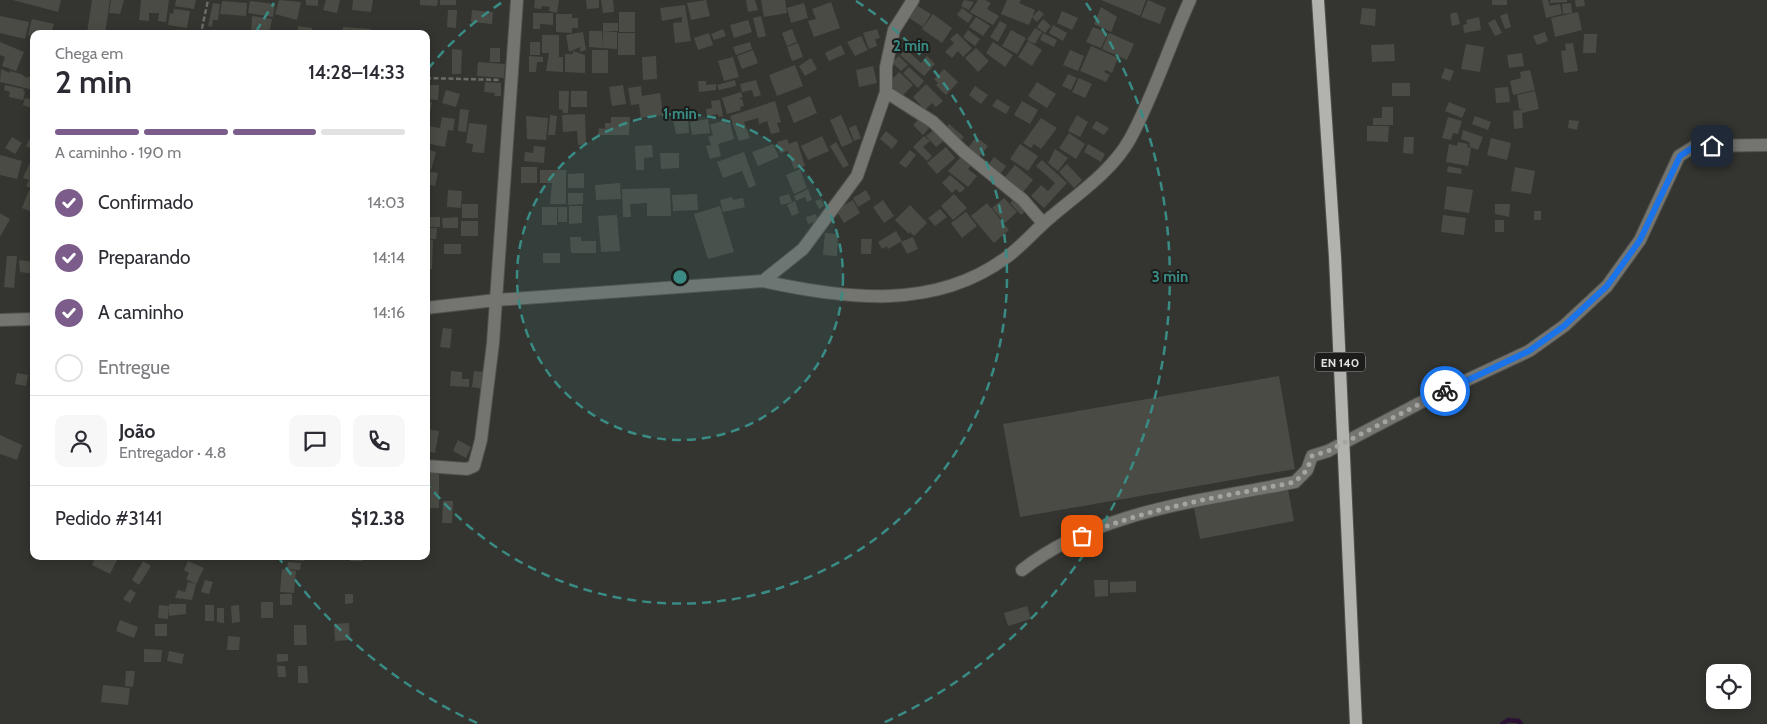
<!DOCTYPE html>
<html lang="pt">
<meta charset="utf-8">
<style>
body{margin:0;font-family:Cabin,sans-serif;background:#f7f7f7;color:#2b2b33;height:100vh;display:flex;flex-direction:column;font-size:19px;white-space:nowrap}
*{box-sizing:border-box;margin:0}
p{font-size:16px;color:#7c7c81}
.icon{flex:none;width:28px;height:28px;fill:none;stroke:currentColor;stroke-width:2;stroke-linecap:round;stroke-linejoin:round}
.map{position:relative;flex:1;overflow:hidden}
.details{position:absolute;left:30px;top:30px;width:400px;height:530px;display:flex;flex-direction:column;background:#fff;border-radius:10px;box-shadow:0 2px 12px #0003}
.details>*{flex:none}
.fabs{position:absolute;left:1706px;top:664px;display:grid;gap:10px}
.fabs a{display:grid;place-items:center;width:45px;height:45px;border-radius:10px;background:#fff;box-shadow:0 2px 12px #0003;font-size:25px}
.pin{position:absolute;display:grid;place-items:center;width:42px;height:42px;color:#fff;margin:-21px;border-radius:10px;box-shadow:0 2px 8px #0006}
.courier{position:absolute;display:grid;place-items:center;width:50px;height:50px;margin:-25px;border:4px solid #1a73e8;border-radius:50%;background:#fff;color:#222;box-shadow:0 1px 6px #0007}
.headline em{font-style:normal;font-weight:600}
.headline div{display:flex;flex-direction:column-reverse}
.headline{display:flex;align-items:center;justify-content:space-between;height:85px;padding:0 25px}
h1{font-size:32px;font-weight:600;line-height:38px}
.bar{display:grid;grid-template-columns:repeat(4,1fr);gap:8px 5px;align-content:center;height:60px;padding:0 25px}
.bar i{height:6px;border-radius:4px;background:#e1e1e2}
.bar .current{background:#7b5c8a}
.bar p{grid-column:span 4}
.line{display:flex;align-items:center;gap:12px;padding:0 25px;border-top:1px solid #e1e1e2}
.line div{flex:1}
.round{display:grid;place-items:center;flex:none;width:52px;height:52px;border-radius:10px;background:#f7f7f7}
ol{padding:0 25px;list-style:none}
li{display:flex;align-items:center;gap:15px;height:55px}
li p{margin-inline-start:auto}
li .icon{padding:5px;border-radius:50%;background:#7b5c8a;color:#fff;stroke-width:4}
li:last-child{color:#7c7c81}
li i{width:28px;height:28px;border:2px solid #e1e1e2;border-radius:50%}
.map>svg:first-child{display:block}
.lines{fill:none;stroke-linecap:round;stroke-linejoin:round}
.stream{stroke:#2b1234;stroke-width:4.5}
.building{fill:#4b4b46}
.minor-casing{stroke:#50504c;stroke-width:14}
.major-casing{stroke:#50504c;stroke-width:14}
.path{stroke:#6a6a67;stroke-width:2.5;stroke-dasharray:5 2.5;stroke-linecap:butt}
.minor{stroke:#747471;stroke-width:12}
.major{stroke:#b2b3ae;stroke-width:12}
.done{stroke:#a4a4a1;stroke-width:5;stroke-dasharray:0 9}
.route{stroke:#1a73e8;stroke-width:6}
.ring{fill:none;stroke:#398b84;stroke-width:2.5;stroke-dasharray:9 6}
.labels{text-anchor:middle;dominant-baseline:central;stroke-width:4;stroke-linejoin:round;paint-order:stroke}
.shield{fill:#1c1c1a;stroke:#a5a6a3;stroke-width:1}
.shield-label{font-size:12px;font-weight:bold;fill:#e0e1de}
.centre{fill:#398b84;stroke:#1c1c1a;stroke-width:2.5}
.ring-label{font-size:15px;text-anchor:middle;font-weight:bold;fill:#398b84;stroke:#1c1c1a;stroke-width:4;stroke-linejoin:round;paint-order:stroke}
</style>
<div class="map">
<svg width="1767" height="724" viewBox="0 0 1767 724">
<rect width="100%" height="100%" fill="#343430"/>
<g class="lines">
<path class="stream" d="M1502 724 1508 720 1519 721 1521 724"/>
</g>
<path class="building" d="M13 0H61L58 12Z
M92 0H110L105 34 87 33Z
M111 0H124L120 14 109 13Z
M141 0H169L166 22 158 21 159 13H149V21L139 20Z
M176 0H196L194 9 175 6Z
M279 0 301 2 297 20 275 14Z
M306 0H318V6L306 5Z
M326 0H340L337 13 323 10Z
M353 0H373L371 12 352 10Z
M420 0H438L437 6 420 5Z
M440 0H456V5H440Z
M535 0H559L557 13 549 11 550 7 542 6 541 9 534 8Z
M586 0H599V8L587 9Z
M601 0H613L614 12 603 13Z
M706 0 710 16 691 20 687 3Z
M746 0H755L758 10 748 12Z
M761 0H785L787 13 764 17Z
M964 0 974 2 969 10 961 6Z
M978 0H985L991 3 987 9 999 16 993 25 970 12Z
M1007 0H1021L1019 3 1035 10 1029 25 1001 14Z
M1101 0H1146L1140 16Z
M1148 0 1166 8 1160 24 1141 17Z
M1492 0H1507V5H1492Z
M1542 0H1548L1550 6 1560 4 1562 14 1546 18Z
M1550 0H1567V2L1550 3Z
M1575 0H1584L1585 6 1576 7Z
M222 1 247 3 246 16 220 14Z
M250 1 275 4 273 17 248 13Z
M831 2 840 28 814 37 808 21 816 19 812 9Z
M213 3 220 4 218 20H213L212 27 208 26Z
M804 3 808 18 791 23 787 8Z
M1571 3 1572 13 1563 14 1562 4Z
M685 5 691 41 675 43 673 23 682 22V17L662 21 660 8Z
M916 5 931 14 923 27 908 17Z
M1101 7 1117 17 1111 32 1094 24Z
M962 8 973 16 968 23 957 15Z
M1362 8 1376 9 1375 26 1360 24Z
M174 9 190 11 187 28 168 25 170 13 173 14Z
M448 10H457L456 28 447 27Z
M472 10 493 12 492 24 471 22Z
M1039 10 1044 14 1037 22 1032 17Z
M1062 11 1078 18 1072 30 1057 23Z
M619 12H635V32H619Z
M1457 12 1460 24 1452 26 1450 14Z
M1578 12 1582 30 1555 37 1551 18Z
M533 13H553V25L540 24V29H533Z
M1507 13 1511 27 1505 29 1500 16Z
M556 14H572V18H578V28H572V33L556 32Z
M933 14 952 28 942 43 922 29Z
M0 16 29 22 25 39 0 33Z
M252 16 272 19 269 34H251Z
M761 16 766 36 758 38 753 18Z
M976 17 990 26 983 36 969 27Z
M1479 17 1481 30 1464 33 1463 25 1467 24 1466 20Z
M32 19 54 24 51 34H34V36L28 35Z
M1043 19 1051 26 1045 33 1037 27Z
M1495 19 1502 33 1495 36 1488 23Z
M748 20 752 32 734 38 730 25Z
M1000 21 1007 25 998 42 990 37Z
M603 23H618V31H603Z
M1053 25 1067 33 1063 41 1049 33Z
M298 26 312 28V34H297Z
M343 27 371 29 370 34H342Z
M1093 27 1108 33 1101 48 1086 42Z
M1035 28 1042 32 1035 44 1027 40Z
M723 29 726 36 714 40 711 34Z
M792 29 797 42 787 46 782 33Z
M877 29 880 38 875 39 877 46 869 49 863 33Z
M968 30 980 39 975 46 963 37Z
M1011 30 1026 38 1017 54 1002 46Z
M589 31H602V48L589 47Z
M603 31 617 32V49L602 48Z
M583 32 586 50 580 52V47L569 52 566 35Z
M1545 32 1548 41 1537 45 1533 36Z
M618 33H635V55H618Z
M709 33 713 45 698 50 694 38Z
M957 33 972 48 963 57 958 51 952 58 945 52 954 43 950 39Z
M1043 33 1057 40 1054 47 1040 40Z
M1109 33 1134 44 1127 60 1102 49Z
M1584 34H1597L1596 53H1583Z
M542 35H559V57H563V72L546 71 549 53H542Z
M861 36 868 50 855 56 847 42Z
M1028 41 1042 50 1032 66 1018 57Z
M0 42 24 52 16 71 2 66 5 57 0 55Z
M530 42H540V55H530Z
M750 42 752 49 736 55 733 47Z
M993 42 1013 55 1005 67 986 53Z
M798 43 803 57 792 61 787 47Z
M1573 43 1578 71 1564 73 1561 51 1566 50 1565 44Z
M1394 44 1395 61 1372 62 1371 45Z
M1466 44 1484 47 1480 72 1461 69Z
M841 45 845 54 829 61 825 53Z
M1091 46 1118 58 1112 73 1106 70 1104 72 1110 75 1106 82 1080 71Z
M490 48H500V62H490Z
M976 48 989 61 978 72 965 58Z
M452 49 462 50 461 74H452Z
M906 49 921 63 927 56 935 64 924 76 900 55Z
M592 50H608V73H592Z
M753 50 758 63 742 69 737 56Z
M1070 50 1084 56 1078 71 1063 65Z
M573 51 585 55V73L565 72V54H573Z
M1522 53 1524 66 1509 68 1507 55Z
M529 56 543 57V62H537L536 72H529Z
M656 56 657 79 643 80 642 57Z
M899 56 908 65 901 71 892 62Z
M733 57 739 77 724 81 718 61Z
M811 58 817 69 805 76 799 66Z
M478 62 505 64 504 78 477 76Z
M795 65 803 86 777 96 769 75Z
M873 66 877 83 859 87 856 70Z
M909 67 924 81 918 88 903 73Z
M1445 68 1454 71 1450 81 1441 78Z
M1 69 10 73V71L21 74 27 78 34 73V90L0 82Z
M944 69 958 82 946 95 936 85 938 83 934 79Z
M1530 70 1535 90 1513 95 1510 81 1521 78 1520 72Z
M899 72 913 85 902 96 888 83Z
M1068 74 1077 78 1071 90 1062 86Z
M1079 78 1092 84 1085 98 1072 92Z
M735 80 736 86 719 90 717 85Z
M756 80 761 95 754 97 752 90 742 92 740 84Z
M698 81H706V85L716 84V90L699 92Z
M485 82 501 83V96H494L495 93 484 92Z
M1037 82 1056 94 1047 108 1028 96Z
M1392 83H1410V96H1392Z
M926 84 943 101 936 107 932 103 925 110 913 97Z
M5 85 24 89 23 91 25 92 23 100 9 97 10 92 4 90Z
M427 85H439L438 100 426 99Z
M623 85 626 104 612 106 609 87Z
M641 86 642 96 660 93 663 115 641 118 639 104 631 105 628 88Z
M975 86 988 95 981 104 969 95Z
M1508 87 1510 102 1496 103 1495 88Z
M446 90 460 94 456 107 442 103Z
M559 91H569L568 113H563V110L559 109Z
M571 91H587V107H571Z
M1535 91 1539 109 1522 113 1523 128 1514 129 1513 111 1522 110 1519 108 1517 95Z
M741 92 743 97 738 99H742L744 106 740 107 741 110 727 114 722 98Z
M810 96 817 113 794 123 787 106Z
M25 98 34 100V109L23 105Z
M997 99 1010 107 1006 114 992 106Z
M720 100 723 116 719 117 718 114 707 116 706 109 712 108 711 101Z
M426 101 432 102 429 118 426 117Z
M775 101 781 122 777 123 780 132 771 134 767 121 759 124 758 118 744 122 750 138 739 141 730 116Z
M1022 101 1038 110 1030 124 1014 115Z
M1449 102 1466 109 1462 118 1445 111Z
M1382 107H1393V125H1373V118H1382Z
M460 109 469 110 466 132 458 131Z
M585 114 586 144 578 145 577 131 563 132 562 115Z
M550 115 557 116 555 135H548Z
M841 115 853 142 842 147 830 120Z
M1077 115 1088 122 1080 137 1068 131Z
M526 116 548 118 546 140 527 139Z
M1475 116 1491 122 1488 130 1472 124Z
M442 117 455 119 453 131 448 130 445 147 426 143 428 126 440 128Z
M611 117H630L629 135H598L599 128 605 129V123H611Z
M1448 117 1462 121 1458 134 1453 133 1451 140 1442 138Z
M688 118 689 133 676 134 673 120Z
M920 118 930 127 923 135 913 125Z
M1041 118 1057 128 1041 149 1034 144 1031 148 1023 143Z
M708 119 710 133 692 135 690 122Z
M725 120 727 124 730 123 734 139 718 144 721 156 710 159 706 146 711 145 708 137 713 135 710 125Z
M1569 120 1579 121 1577 130 1568 128Z
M1096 121 1109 128 1104 135 1092 128Z
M469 123 487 125 484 153 472 152 473 144 466 143Z
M949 124 964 137 960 141 945 129Z
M856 125 861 138 854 141 849 128Z
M1367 126H1389L1388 142 1367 141Z
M936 128 946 139 936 147 926 136Z
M34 130V150L26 146Z
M1463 130 1483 137 1478 150 1470 147 1469 142 1461 139Z
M886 131 898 141 892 149 880 139Z
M1069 133 1085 144 1076 159 1059 148Z
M822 136 829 151 808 160 801 146Z
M924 136 930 141 923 147 932 156 927 161 913 147Z
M12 137 22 143 15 154 5 148Z
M976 137 988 146 979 157 968 148Z
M1404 137H1414L1413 154 1403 153Z
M1491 138 1511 143 1507 160 1487 155Z
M787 139 789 144 797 141 805 166 794 169 788 151 780 153 777 142Z
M836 142 849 165 843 168 830 146Z
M1458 142 1468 144 1467 147 1471 148 1468 166 1446 162 1449 144 1457 146Z
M773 144 779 157 758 166 752 152Z
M1020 144 1038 156 1028 171 1010 159Z
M1088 144 1105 154 1101 162 1084 152Z
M652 145 653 157 644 158V170H636L635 146Z
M534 146 545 147 544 163 524 161 525 152 533 153Z
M946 147 955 158 937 174 927 163Z
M426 149 436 152 431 170 426 169Z
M1055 149 1068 158 1058 171 1048 163Z
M910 150 916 155 906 168 899 163Z
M744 152 756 185 749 188 742 171 723 178 717 162Z
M660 153H679V168L661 169Z
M0 155 22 161 17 179 0 175Z
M963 155 973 163 968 169 977 176 968 187 948 171Z
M994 157 1006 166 1001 173 989 164Z
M1042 160 1067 183 1044 208 1031 196 1041 185 1048 191 1055 183 1036 166Z
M30 162 34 164V190L26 186 29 180 23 178Z
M1067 164 1082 180 1074 188 1059 172Z
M1015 165 1033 180 1023 192 1005 177Z
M1448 166 1462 169 1461 174 1447 172Z
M521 167H537V183H521Z
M1515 167 1535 171 1531 194 1511 191Z
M800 169 807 188 794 194 786 175Z
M540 170H566V204H550L552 183H540Z
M426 171 438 173 435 186 426 184Z
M584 173V188H568V174Z
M950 175 965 188 960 193 956 189 952 193 942 183Z
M620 183 621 199 596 200 595 185Z
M1447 186 1473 190 1469 213 1444 209Z
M670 188 671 216H647V203L630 204 631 217H623L622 189Z
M808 189 812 200 807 202 805 197 796 201 794 196Z
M29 190 34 192V213L22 208Z
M448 190 462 191 461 208 447 207Z
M866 190 871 199 858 207 853 198Z
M568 193H583V204L568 205Z
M697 194 698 210 673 211 672 195Z
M789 194 792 202 781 205 779 197Z
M954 194 967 208 953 220 941 206Z
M1017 196 1028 209 1021 215 1010 203Z
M732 197 733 200 743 198 745 207 723 212 720 200Z
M1004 198 1017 212 1005 223 992 208Z
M821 199 824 206 819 209 815 201Z
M853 200 860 213 844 223 836 210Z
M883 200 894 216 884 223 873 207Z
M795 201 799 213 792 216 787 205Z
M987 203 1009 230 994 243 971 216Z
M462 204H478V218H462Z
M1495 204H1510L1509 217 1495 214Z
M910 205 927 223 914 236 910 232 909 234 895 220Z
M569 206H582V223L569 224Z
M720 206 734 252 708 259 694 214Z
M542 207H557V225H542Z
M558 207H567V222H558Z
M940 209 947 217 935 226 928 218Z
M1534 211H1541V220H1534Z
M966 212 977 226 962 238 951 223Z
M0 213 10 219 0 237Z
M816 214 818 221 808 224 806 217Z
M617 215 620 251 601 252 598 216Z
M1443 215 1466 218 1464 235 1441 232Z
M426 217H440V227H426Z
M458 217V228H443L442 218Z
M1495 220H1504V232H1495Z
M461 221H478V236H461Z
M429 228H437L436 239H428Z
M896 231 902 241 888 249 887 246 882 249 878 242Z
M825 233 838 234 837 256 823 255Z
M570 237H581V241H596V253H571Z
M913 237 918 249 907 254 901 242Z
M426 239 433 240 432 269H426Z
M861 239H872L871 254H861Z
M444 244H461V254H444Z
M543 253H560V263H543Z
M7 256H17L14 288 4 287Z
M19 260 34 262V274L20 272Z
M443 328 452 329 450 348 440 347Z
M451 371 462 372V379H469V387L450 386Z
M474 371 485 372 483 389 472 387Z
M17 373 28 375 26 386 15 384Z
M1279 376 1295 469 1020 517 1003 424Z
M426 429 439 431 435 453 426 451Z
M0 435 22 445 17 460 0 454Z
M458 440 471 447 466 458 453 451Z
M426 472H439V508H426Z
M1288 489 1294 521 1200 539 1194 508Z
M443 501H453L452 523H442Z
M96 556H119L110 574 92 565Z
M198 556H221V559H198Z
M292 556H304V561L292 560Z
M350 556H364L363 561H350Z
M143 561 151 566 139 585 132 580Z
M188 561 204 568 196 584 186 579 189 573 184 570Z
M288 562 301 563 300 570 287 569Z
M282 569 296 571 294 593 280 592Z
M205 580 213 582 209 594 201 592Z
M1094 580H1108V596L1095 597Z
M1136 581V592L1110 593V582Z
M188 582 196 584 192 600 175 598 178 590 185 592Z
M130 589 136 593 130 603 123 599Z
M280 594H292V605H280Z
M345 594H353V603L345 604Z
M261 602H273V618H261Z
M169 604H186V614L169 616Z
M159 605 169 606 168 619 158 618Z
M205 605H214V621H205Z
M239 605 240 622 232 623 231 606Z
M1027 606 1031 619 1008 626 1004 613Z
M217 608H224V623L217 622Z
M120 620 138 627 134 638 116 631Z
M349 623 350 640 335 641 334 624Z
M155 624H167V636H155Z
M294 625H306L307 645H294Z
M228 636 240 637 239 650H227Z
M144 649 162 650 161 662H144Z
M169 651 184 654 182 664 167 661Z
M277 654H288V661L277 662Z
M277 666H285L286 677H278Z
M298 666H307L308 683H298Z
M126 671H135L133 687 125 686Z
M103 685 130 688 128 705 101 702Z"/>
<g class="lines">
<defs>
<path id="minor" d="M886 92 933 122 963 151 1023 200 1043 223
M763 281 803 249 857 176 886 92V67L894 30 913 0
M426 308 496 300 763 281C845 299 935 311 1007 257 1023 245 1036 229 1052 216 1079 193 1112 171 1130 139 1154 95 1169 46 1190 0
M0 320 34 319
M426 466 467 469 474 466 481 440 493 343 517 0
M1022 570C1098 510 1203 501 1295 482L1307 470 1312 456 1328 451 1437 394 1529 351 1564 326 1607 286 1640 240 1679 156 1695 146 1767 145"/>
<path id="major" d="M1318 0 1335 257 1356 724"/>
</defs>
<use href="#minor" class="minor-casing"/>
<use href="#major" class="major-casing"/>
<path class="path" d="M204 34 201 33 208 0
M426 78 500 80"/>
<use href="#minor" class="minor"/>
<use href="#major" class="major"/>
</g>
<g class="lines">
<path class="done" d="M1082 536C1152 506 1222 497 1295 482L1307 470 1312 456 1328 451 1445 391"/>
<path class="route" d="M1445 391 1529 351 1564 326 1607 286 1640 240 1680 156 1695 146H1712"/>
</g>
<circle cx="680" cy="277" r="163" fill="#398b84" fill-opacity=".12"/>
<g class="ring">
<circle cx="680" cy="277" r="163"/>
<path d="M428 69A327 327 0 0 1 504 1M856 1A327 327 0 1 1 428 485"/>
<path d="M477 723A490 490 0 0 1 279 558M256 32A490 490 0 0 1 274 3M1086 3A490 490 0 0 1 883 723"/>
</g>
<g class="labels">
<rect class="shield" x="1315" y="352.5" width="50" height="19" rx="4"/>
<g class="shield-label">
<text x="1340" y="362">EN 140</text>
</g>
</g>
<circle cx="680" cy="277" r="8" class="centre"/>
<g class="ring-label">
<text x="911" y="51">2 min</text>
<text x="680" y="119">1 min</text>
<text x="1170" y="282">3 min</text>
</g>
</svg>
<div class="fabs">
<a><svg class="icon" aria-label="locate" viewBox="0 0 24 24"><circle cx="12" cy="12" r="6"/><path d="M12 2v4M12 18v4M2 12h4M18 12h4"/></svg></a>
</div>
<div class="pin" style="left:1082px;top:536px;background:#ea580c"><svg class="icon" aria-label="bag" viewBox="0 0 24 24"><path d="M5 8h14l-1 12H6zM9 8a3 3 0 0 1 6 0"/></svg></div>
<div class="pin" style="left:1712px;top:146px;background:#1f2937"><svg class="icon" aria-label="home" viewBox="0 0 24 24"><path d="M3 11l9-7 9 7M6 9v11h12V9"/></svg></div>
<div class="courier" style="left:1445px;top:391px"><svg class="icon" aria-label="bike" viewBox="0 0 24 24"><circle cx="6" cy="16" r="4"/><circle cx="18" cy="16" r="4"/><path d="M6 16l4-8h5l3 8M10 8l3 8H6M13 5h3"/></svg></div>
<section class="details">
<div class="headline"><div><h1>2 min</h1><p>Chega em</p></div><em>14:28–14:33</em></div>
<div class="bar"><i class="current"></i><i class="current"></i><i class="current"></i><i></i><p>A caminho · 190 m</p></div>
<ol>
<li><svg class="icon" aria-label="check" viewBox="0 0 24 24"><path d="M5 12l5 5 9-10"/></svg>Confirmado<p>14:03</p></li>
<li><svg class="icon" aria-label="check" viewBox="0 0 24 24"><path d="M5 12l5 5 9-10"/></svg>Preparando<p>14:14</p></li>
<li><svg class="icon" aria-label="check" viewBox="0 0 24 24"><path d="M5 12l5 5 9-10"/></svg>A caminho<p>14:16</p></li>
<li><i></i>Entregue</li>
</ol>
<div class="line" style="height:90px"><a class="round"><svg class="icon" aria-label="person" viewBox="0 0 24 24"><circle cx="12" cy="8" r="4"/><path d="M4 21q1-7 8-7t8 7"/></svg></a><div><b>João</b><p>Entregador · 4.8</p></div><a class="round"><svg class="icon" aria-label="chat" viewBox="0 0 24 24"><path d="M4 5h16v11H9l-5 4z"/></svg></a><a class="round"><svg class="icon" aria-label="phone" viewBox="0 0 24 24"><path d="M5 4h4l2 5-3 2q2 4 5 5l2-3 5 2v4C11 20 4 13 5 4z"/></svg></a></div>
<div class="line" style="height:65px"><div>Pedido #3141</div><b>$12.38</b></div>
</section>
</div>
